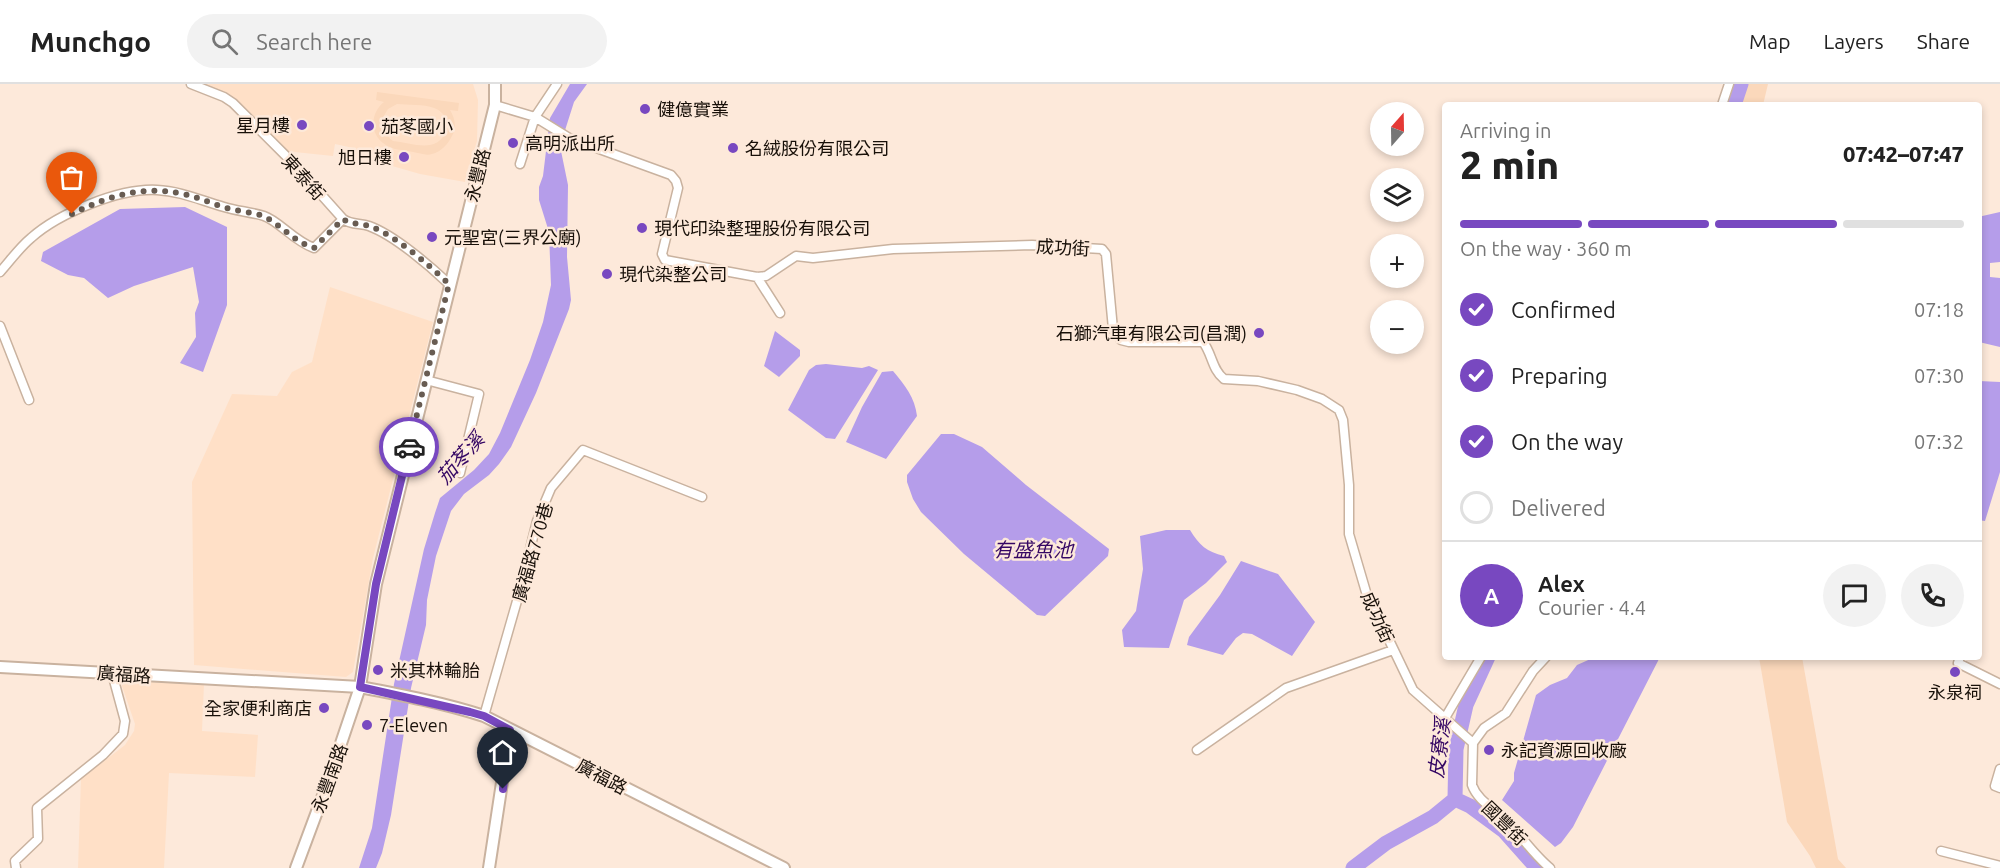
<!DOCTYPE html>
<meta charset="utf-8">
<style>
body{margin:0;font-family:Ubuntu,"Noto Sans TC",sans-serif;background:#f2f2f2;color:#222;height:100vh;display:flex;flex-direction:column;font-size:22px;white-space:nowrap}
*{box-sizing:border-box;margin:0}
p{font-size:20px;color:#767676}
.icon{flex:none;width:33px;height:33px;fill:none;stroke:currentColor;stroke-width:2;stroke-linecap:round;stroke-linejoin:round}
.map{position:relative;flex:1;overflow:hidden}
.details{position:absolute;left:1442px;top:18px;width:540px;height:558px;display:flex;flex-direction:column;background:#fff;border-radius:6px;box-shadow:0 3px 9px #0003}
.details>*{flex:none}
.needle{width:39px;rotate:20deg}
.controls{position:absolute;left:1370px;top:18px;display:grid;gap:12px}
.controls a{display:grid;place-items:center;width:54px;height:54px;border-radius:50%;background:#fff;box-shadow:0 3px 9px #0003;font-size:30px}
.pin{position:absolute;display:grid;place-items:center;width:51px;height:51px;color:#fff;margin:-62px -26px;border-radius:50% 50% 50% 0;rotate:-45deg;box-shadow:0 0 6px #0007}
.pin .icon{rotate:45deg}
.courier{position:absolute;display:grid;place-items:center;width:60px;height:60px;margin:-30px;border:4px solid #7848c0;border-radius:50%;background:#fff;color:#222;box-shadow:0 2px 8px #0007}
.headline em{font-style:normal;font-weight:800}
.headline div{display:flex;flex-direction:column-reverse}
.headline{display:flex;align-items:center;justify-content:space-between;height:102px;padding:0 18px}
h1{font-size:39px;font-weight:800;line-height:45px}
.bar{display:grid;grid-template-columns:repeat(4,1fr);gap:9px 6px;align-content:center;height:72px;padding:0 18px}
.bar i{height:8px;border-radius:4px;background:#e0e0e0}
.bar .active{background:#7848c0}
.bar p{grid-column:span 4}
.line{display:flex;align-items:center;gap:15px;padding:0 18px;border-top:2px solid #e0e0e0}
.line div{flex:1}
.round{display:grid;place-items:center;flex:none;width:63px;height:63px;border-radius:32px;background:#f2f2f2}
ol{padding:0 18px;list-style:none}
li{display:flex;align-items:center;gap:18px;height:66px}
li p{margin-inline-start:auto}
li .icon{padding:6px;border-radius:50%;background:#7848c0;color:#fff;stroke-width:4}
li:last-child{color:#767676}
li i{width:33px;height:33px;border:3px solid #e0e0e0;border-radius:50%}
header{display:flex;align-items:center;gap:36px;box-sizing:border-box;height:84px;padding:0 30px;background:#fff;border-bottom:2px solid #e0e0e0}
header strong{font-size:28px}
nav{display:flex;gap:33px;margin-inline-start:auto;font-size:21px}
.search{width:420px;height:54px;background:#f2f2f2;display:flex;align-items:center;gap:15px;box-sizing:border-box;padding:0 21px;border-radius:33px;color:#767676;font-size:22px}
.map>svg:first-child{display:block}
.built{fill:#ffe0c7}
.green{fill:#fbd8bb;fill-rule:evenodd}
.water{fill:#b59dea}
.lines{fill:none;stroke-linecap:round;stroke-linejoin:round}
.river{stroke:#b59dea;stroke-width:15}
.minor-casing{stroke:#c9b29f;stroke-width:11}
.tertiary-casing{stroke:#c9b29f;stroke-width:14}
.minor{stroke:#fff;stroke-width:8}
.tertiary{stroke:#fff;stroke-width:10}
.done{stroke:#685c52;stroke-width:6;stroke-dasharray:0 10.8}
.route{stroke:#7848c0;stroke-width:8}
.poi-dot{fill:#7848c0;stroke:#fde9da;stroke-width:2}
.labels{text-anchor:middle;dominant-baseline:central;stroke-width:5;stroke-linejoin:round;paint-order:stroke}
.poi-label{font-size:18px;fill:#181009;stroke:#fde9da;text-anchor:start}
.street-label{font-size:18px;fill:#181009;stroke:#fde9da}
.water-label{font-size:20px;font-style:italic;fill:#350764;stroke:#fde9da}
</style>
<header>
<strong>Munchgo</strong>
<div class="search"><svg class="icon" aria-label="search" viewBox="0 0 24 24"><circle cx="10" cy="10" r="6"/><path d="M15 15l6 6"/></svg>Search here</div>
<nav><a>Map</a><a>Layers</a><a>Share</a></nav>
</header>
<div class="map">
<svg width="2000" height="784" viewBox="0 0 2000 784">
<rect width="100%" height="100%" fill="#fde9da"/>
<path class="built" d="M199 0H473L478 16 477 57 465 98 420 90 354 71 353 64 335 60 333 72 285 67 236 17 227 10Z
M330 203 433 238 373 474 353 588 346 593 194 581 192 398 232 310 277 312 292 288 312 278Z
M120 596 204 600 202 647 258 651 255 693 169 689 164 784H78L81 695 125 661 134 647 135 640Z"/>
<path class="green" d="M1746 0H1768L1763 21H1739Z
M377 8 459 19 458 27 450 26C455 34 457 44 452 52 448 60 441 68 432 70 426 72 419 69 413 68 403 66 391 66 383 59 369 48 371 28 384 18L376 16ZM397 20C408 21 424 20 434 24 454 31 449 58 430 61 419 63 404 58 393 57 385 51 382 44 382 35L388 25Z
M1759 573H1802L1838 775 1846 784H1816L1810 772 1787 738Z"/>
<path class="water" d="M570 0H587L574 18 560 62 568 101 567 173 571 216 569 225 536 309 511 363 499 380 489 391 464 410 451 427 436 472 427 516 426 541 411 604 391 731 382 769 376 784H359L372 744 394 600 424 465 435 429 440 414 474 386 489 370 500 349 530 276 543 238 551 201 549 148 539 116V103L543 92 550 34Z
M185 123 227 143V221L203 288 180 279 196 253 195 229 199 218 193 183 134 202 108 214 84 194 68 191 41 177 43 168 120 125Z
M2000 128V178L1990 179V193L2000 194V263L1979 258 1978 133Z
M775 247 800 266V272L779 293 764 282Z
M826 280 862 284 869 282 878 286 835 355 826 354 788 326 809 286 816 281Z
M893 287C905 301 915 314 917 332L886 375 846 358 862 323 882 288Z
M1979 297 2000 298V388L1985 437 1978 436Z
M941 350H954L982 363 1026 401 1109 465 1108 472 1045 532 1037 531 964 470 921 428 913 415 907 398V391Z
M1166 446H1190C1199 461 1207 468 1224 472L1227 478 1206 499 1184 516 1169 564 1124 563 1122 546 1136 527 1143 485 1140 452Z
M1241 477 1278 490 1315 538 1292 572 1252 550 1243 549 1236 554 1223 571 1187 561 1189 553 1220 511Z
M1595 573H1660L1573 743 1561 759 1555 763 1502 716 1514 697V689L1536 611 1550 601 1567 594 1577 581Z"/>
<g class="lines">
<path class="river" d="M1734 21 1741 0
M1455 715 1456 665 1466 621 1488 573
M1455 715 1470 722 1504 747 1537 784
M1353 784 1386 759 1433 733 1455 715"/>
<defs>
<path id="minor" d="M191 0 224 13 233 19 292 78 343 135C351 141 360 139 369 142 394 151 430 182 449 200
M495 21 535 33 569 54 671 91 676 97 678 104 662 170 665 176 757 193 766 192 796 172 813 174 893 165 1032 161 1102 165 1106 170 1113 245 1121 256 1129 258H1203C1212 269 1212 286 1224 295L1258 297 1297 306 1322 315 1339 326 1343 336 1349 401V450L1366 508 1413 606 1473 659 1472 701C1478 718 1496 725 1508 738 1522 753 1534 771 1550 784
M1722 21 1729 0
M520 80 535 33 557 0
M0 188C10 177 19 164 31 154 59 129 120 104 157 106 181 107 202 117 224 123 237 127 251 128 264 132 279 137 294 157 314 164L343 135
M757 193 780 229
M0 242 29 316
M426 296 479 310 460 389
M1960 573 1958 579 2000 600
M484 632 519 510 537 437 551 404 583 366 702 413
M1445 634 1481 573
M1473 659 1484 644 1506 629 1533 587 1546 573
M1197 666 1286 604 1393 566
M2000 685 1995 702 2000 704
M1941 767 2000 782
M16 784 15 777 38 755 37 724 103 671 123 650 125 637 112 589"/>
<path id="tertiary" d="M0 583 360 603C402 611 444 619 484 632L784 784
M296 784 328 698 360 603 376 500 495 21V0
M489 784 510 646"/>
</defs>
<use href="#minor" class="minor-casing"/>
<use href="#tertiary" class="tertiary-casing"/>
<use href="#minor" class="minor"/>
<use href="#tertiary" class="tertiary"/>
</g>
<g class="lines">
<path class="done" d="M72 130C108 112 142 101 183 110 198 113 212 120 227 124 239 128 257 128 267 134 284 144 295 158 314 164L343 135C351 141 360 139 369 142 394 150 430 182 449 200L409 363"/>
<path class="route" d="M409 363 376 500 360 603 470 628 484 632 510 646 503 705"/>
</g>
<g class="poi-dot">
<circle cx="645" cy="25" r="6"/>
<circle cx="302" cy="41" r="6"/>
<circle cx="369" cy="42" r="6"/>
<circle cx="513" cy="59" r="6"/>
<circle cx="733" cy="64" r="6"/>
<circle cx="404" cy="73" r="6"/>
<circle cx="642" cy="144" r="6"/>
<circle cx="432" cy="153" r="6"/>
<circle cx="607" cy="190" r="6"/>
<circle cx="1259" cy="249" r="6"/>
<circle cx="378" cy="586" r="6"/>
<circle cx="1955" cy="588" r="6"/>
<circle cx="324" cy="624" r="6"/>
<circle cx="367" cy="641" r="6"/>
<circle cx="1489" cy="666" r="6"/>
</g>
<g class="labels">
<g class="poi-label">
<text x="657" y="25">健億實業</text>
<text x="290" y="41" text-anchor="end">星月樓</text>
<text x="381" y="42">茄苳國小</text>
<text x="525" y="59">高明派出所</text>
<text x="745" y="64">名絨股份有限公司</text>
<text x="392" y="73" text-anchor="end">旭日樓</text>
<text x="654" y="144">現代印染整理股份有限公司</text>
<text x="444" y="153">元聖宮(三界公廟)</text>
<text x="619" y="190">現代染整公司</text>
<text x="1247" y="249" text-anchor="end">石獅汽車有限公司(昌潤)</text>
<text x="390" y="586">米其林輪胎</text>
<text x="1955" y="608" text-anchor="middle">永泉祠</text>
<text x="312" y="624" text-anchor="end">全家便利商店</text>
<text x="379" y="641">7-Eleven</text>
<text x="1501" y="666">永記資源回收廠</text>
</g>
<g class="street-label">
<text transform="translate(477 91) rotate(-76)">永豐路</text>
<text transform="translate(304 93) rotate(48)">東泰街</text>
<text transform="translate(1063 163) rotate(3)">成功街</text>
<text transform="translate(532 468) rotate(-74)">廣福路770巷</text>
<text transform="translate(1378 533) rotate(66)">成功街</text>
<text transform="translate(124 590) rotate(4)">廣福路</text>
<text transform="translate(602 692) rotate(28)">廣福路</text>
<text transform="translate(329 694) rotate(-70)">永豐南路</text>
<text transform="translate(1505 739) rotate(44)">國豐街</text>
</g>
<g class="water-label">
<text transform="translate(460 374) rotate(-49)">茄苳溪</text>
<text x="1033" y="465">有盛魚池</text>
<text transform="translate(1439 664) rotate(-83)">皮寮溪</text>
</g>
</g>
</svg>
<div class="controls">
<a><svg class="needle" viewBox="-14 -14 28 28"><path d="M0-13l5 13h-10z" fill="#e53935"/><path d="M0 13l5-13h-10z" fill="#767676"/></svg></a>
<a><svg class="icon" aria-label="layers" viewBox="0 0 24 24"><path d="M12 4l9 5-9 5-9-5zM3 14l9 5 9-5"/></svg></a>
<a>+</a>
<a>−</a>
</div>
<div class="pin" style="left:72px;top:130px;background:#ea580c"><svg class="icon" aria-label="bag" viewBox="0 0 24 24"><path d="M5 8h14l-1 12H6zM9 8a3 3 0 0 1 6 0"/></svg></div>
<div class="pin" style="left:503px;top:705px;background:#1f2937"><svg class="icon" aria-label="home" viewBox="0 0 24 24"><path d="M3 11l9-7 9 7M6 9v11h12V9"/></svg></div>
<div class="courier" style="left:409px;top:363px"><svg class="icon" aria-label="car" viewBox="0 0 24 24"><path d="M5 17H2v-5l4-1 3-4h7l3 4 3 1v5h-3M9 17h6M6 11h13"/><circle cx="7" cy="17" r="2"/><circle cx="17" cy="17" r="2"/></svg></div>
<section class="details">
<div class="headline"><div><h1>2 min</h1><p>Arriving in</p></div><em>07:42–07:47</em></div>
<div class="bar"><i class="active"></i><i class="active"></i><i class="active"></i><i></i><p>On the way · 360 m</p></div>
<ol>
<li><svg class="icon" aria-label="check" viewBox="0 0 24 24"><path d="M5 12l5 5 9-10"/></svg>Confirmed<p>07:18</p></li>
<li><svg class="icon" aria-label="check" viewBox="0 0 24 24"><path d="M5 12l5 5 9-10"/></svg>Preparing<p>07:30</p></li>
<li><svg class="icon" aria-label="check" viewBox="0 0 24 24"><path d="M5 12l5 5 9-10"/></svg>On the way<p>07:32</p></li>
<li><i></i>Delivered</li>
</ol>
<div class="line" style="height:108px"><b class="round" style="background:#7848c0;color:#fff">A</b><div><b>Alex</b><p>Courier · 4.4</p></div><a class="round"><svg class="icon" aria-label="chat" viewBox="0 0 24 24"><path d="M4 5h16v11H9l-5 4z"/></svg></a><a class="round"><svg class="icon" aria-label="phone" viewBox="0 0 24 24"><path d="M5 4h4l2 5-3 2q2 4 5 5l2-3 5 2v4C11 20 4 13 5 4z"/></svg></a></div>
</section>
</div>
